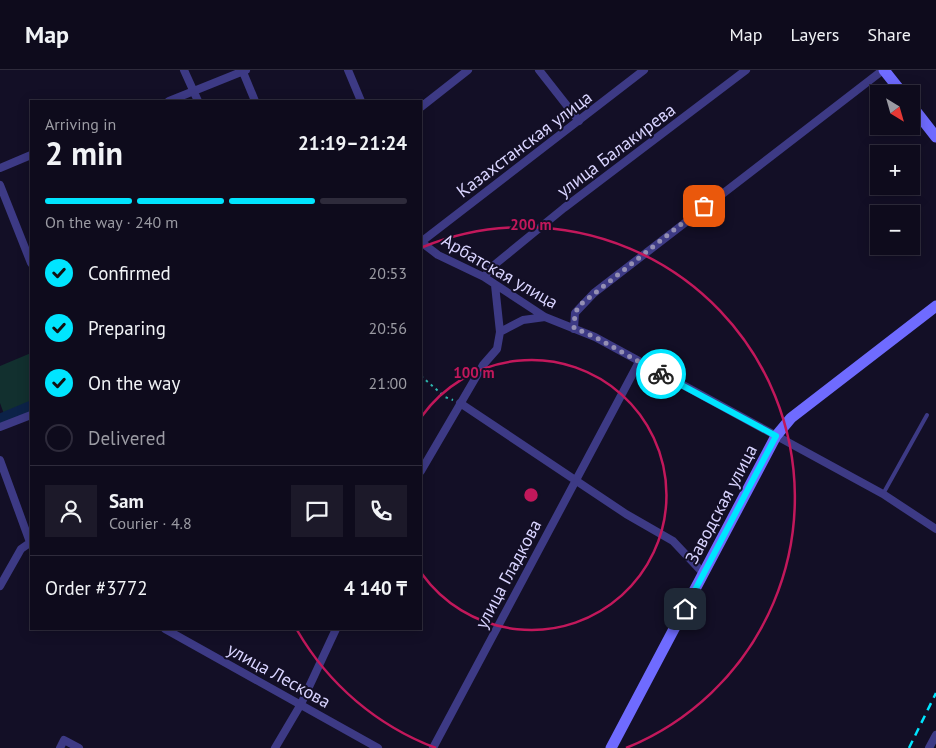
<!DOCTYPE html>
<meta charset="utf-8">
<style>
body{margin:0;font-family:"PT Sans",sans-serif;background:#1c1929;color:#f1f3f6;height:100vh;display:flex;flex-direction:column;font-size:19px;white-space:nowrap}
*{box-sizing:border-box;margin:0}
p{font-size:16px;color:#9b9ba3}
.icon{flex:none;width:28px;height:28px;fill:none;stroke:currentColor;stroke-width:2;stroke-linecap:round;stroke-linejoin:round}
.map{position:relative;flex:1;overflow:hidden}
.panel{position:absolute;left:30px;top:30px;width:392px;height:530px;display:flex;flex-direction:column;background:#0e0b1c;border-radius:0px;box-shadow:0 2px 12px #0003,0 0 0 1px #2e2b3b}
.panel>*{flex:none}
.needle{width:32px;rotate:143deg}
.buttons{position:absolute;left:870px;top:15px;display:grid;gap:10px}
.buttons a{display:grid;place-items:center;width:50px;height:50px;border-radius:0px;background:#0e0b1c;box-shadow:0 2px 12px #0003,0 0 0 1px #2e2b3b;font-size:25px}
.pin{position:absolute;display:grid;place-items:center;width:42px;height:42px;color:#fff;margin:-21px;border-radius:10px;box-shadow:0 2px 8px #0006}
.courier{position:absolute;display:grid;place-items:center;width:50px;height:50px;margin:-25px;border:4px solid #00e5ff;border-radius:50%;background:#fff;color:#222;box-shadow:0 1px 6px #0007}
.head em{font-style:normal;font-weight:700}
.head div{display:flex;flex-direction:column-reverse}
.head{display:flex;align-items:center;justify-content:space-between;height:85px;padding:0 15px}
h1{font-size:32px;font-weight:700;line-height:38px}
.bar{display:grid;grid-template-columns:repeat(4,1fr);gap:8px 5px;align-content:center;height:60px;padding:0 15px}
.bar i{height:6px;border-radius:4px;background:#2e2b3b}
.bar .on{background:#00e5ff}
.bar p{grid-column:span 4}
.line{display:flex;align-items:center;gap:12px;padding:0 15px;border-top:1px solid #2e2b3b}
.line div{flex:1}
.round{display:grid;place-items:center;flex:none;width:52px;height:52px;border-radius:0px;background:#1c1929}
ol{padding:0 15px;list-style:none}
li{display:flex;align-items:center;gap:15px;height:55px}
li p{margin-inline-start:auto}
li .icon{padding:5px;border-radius:50%;background:#00e5ff;color:#111;stroke-width:4}
li:last-child{color:#9b9ba3}
li i{width:28px;height:28px;border:2px solid #2e2b3b;border-radius:50%}
header{display:flex;align-items:center;gap:30px;box-sizing:border-box;height:70px;padding:0 25px;background:#0e0b1c;border-bottom:1px solid #2e2b3b}
header strong{font-size:24px}
nav{display:flex;gap:28px;margin-inline-start:auto;font-size:18px}
.map>svg:first-child{display:block}
.green{fill:#12302f}
.lines{fill:none;stroke-linecap:round;stroke-linejoin:round}
.river{stroke:#0c2248;stroke-width:16}
.path{stroke:#2fb8b0;stroke-width:2;stroke-dasharray:2.5 4;stroke-linecap:butt}
.lane{stroke:#3d3a85;stroke-width:4}
.street{stroke:#3d3a85;stroke-width:8}
.secondary{stroke:#6f6bff;stroke-width:11}
.rail{stroke:#00e5ff;stroke-width:2.5;stroke-dasharray:8 6;stroke-linecap:butt}
.done{stroke:#948fb3;stroke-width:5;stroke-dasharray:0 9}
.route{stroke:#00e5ff;stroke-width:6}
.ring{fill:none;stroke:#c2185b;stroke-width:2.5}
.labels{text-anchor:middle;dominant-baseline:central;stroke-width:4;stroke-linejoin:round;paint-order:stroke}
.street-label{font-size:18px;fill:#d9d4ff;stroke:#130f26}
.centre{fill:#c2185b;stroke:#130f26;stroke-width:2.5}
.ring-label{font-size:15px;text-anchor:middle;font-weight:bold;fill:#c2185b;stroke:#130f26;stroke-width:4;stroke-linejoin:round;paint-order:stroke}
</style>
<header>
<strong>Map</strong>
<nav><a>Map</a><a>Layers</a><a>Share</a></nav>
</header>
<div class="map">
<svg width="936" height="678" viewBox="0 0 936 678">
<rect width="100%" height="100%" fill="#130f26"/>
<path class="green" d="M31 283V332L4 344 0 333V296Z"/>
<g class="lines">
<path class="river" d="M0 352 31 339"/>
<path class="path" d="M421 306 445 327 453 330"/>
<path class="lane" d="M883 424 927 345"/>
<path class="street" d="M184 0 198 31
M348 0 361 31
M539 0 579 51
M243 2 255 31
M169 31 246 0
M421 37 468 0
M0 98 31 85
M0 115 31 193
M421 172 438 185 484 207 545 247 595 267 883 424 936 459
M421 172 644 0
M484 207 493 196 564 138 746 0
M495 215 500 262
M574 259 575 243 594 223 883 0
M460 333 626 444 673 471 704 504
M0 357 31 345
M0 390 31 475
M421 401 483 295 497 279 500 262 523 250 545 247
M0 516 21 479 31 472
M165 559 378 678
M60 678 64 670 79 678
M275 678 301 634 336 559
M433 678 639 292
M929 678 936 665"/>
<path class="secondary" d="M884 0 903 24
M911 35 936 67
M611 678 776 366 791 348 936 236"/>
<path class="rail" d="M909 678 936 623"/>
</g>
<g class="lines">
<path class="done" d="M661 304 595 267 574 258 575 243 580 235 704 136"/>
<path class="route" d="M661 304 776 366 685 539"/>
</g>
<g class="ring">
<path d="M422 346A135 135 0 1 1 422 504"/>
<path d="M436 678A270 270 0 0 1 297 560M423 177A270 270 0 1 1 626 678"/>
</g>
<g class="labels">
<g class="street-label">
<text transform="translate(524 74) rotate(-37)">Казахстанская улица</text>
<text transform="translate(616 80) rotate(-37)">улица Балакирева</text>
<text transform="translate(500 201) rotate(30)">Арбатская улица</text>
<text transform="translate(721 434) rotate(-62)">Заводская улица</text>
<text transform="translate(508 504) rotate(-62)">улица Гладкова</text>
<text transform="translate(279 605) rotate(29)">улица Лескова</text>
</g>
</g>
<circle cx="531" cy="425" r="8" class="centre"/>
<g class="ring-label">
<text x="531" y="160">200 m</text>
<text x="474" y="308">100 m</text>
</g>
</svg>
<div class="buttons">
<a><svg class="needle" viewBox="-14 -14 28 28"><path d="M0-13l5 13h-10z" fill="#e53935"/><path d="M0 13l5-13h-10z" fill="#9b9ba3"/></svg></a>
<a>+</a>
<a>−</a>
</div>
<div class="pin" style="left:704px;top:136px;background:#ea580c"><svg class="icon" aria-label="bag" viewBox="0 0 24 24"><path d="M5 8h14l-1 12H6zM9 8a3 3 0 0 1 6 0"/></svg></div>
<div class="pin" style="left:685px;top:539px;background:#1f2937"><svg class="icon" aria-label="home" viewBox="0 0 24 24"><path d="M3 11l9-7 9 7M6 9v11h12V9"/></svg></div>
<div class="courier" style="left:661px;top:304px"><svg class="icon" aria-label="bike" viewBox="0 0 24 24"><circle cx="6" cy="16" r="4"/><circle cx="18" cy="16" r="4"/><path d="M6 16l4-8h5l3 8M10 8l3 8H6M13 5h3"/></svg></div>
<section class="panel">
<div class="head"><div><h1>2 min</h1><p>Arriving in</p></div><em>21:19–21:24</em></div>
<div class="bar"><i class="on"></i><i class="on"></i><i class="on"></i><i></i><p>On the way · 240 m</p></div>
<ol>
<li><svg class="icon" aria-label="check" viewBox="0 0 24 24"><path d="M5 12l5 5 9-10"/></svg>Confirmed<p>20:53</p></li>
<li><svg class="icon" aria-label="check" viewBox="0 0 24 24"><path d="M5 12l5 5 9-10"/></svg>Preparing<p>20:56</p></li>
<li><svg class="icon" aria-label="check" viewBox="0 0 24 24"><path d="M5 12l5 5 9-10"/></svg>On the way<p>21:00</p></li>
<li><i></i>Delivered</li>
</ol>
<div class="line" style="height:90px"><a class="round"><svg class="icon" aria-label="person" viewBox="0 0 24 24"><circle cx="12" cy="8" r="4"/><path d="M4 21q1-7 8-7t8 7"/></svg></a><div><b>Sam</b><p>Courier · 4.8</p></div><a class="round"><svg class="icon" aria-label="chat" viewBox="0 0 24 24"><path d="M4 5h16v11H9l-5 4z"/></svg></a><a class="round"><svg class="icon" aria-label="phone" viewBox="0 0 24 24"><path d="M5 4h4l2 5-3 2q2 4 5 5l2-3 5 2v4C11 20 4 13 5 4z"/></svg></a></div>
<div class="line" style="height:65px"><div>Order #3772</div><b>4 140 ₸</b></div>
</section>
</div>
